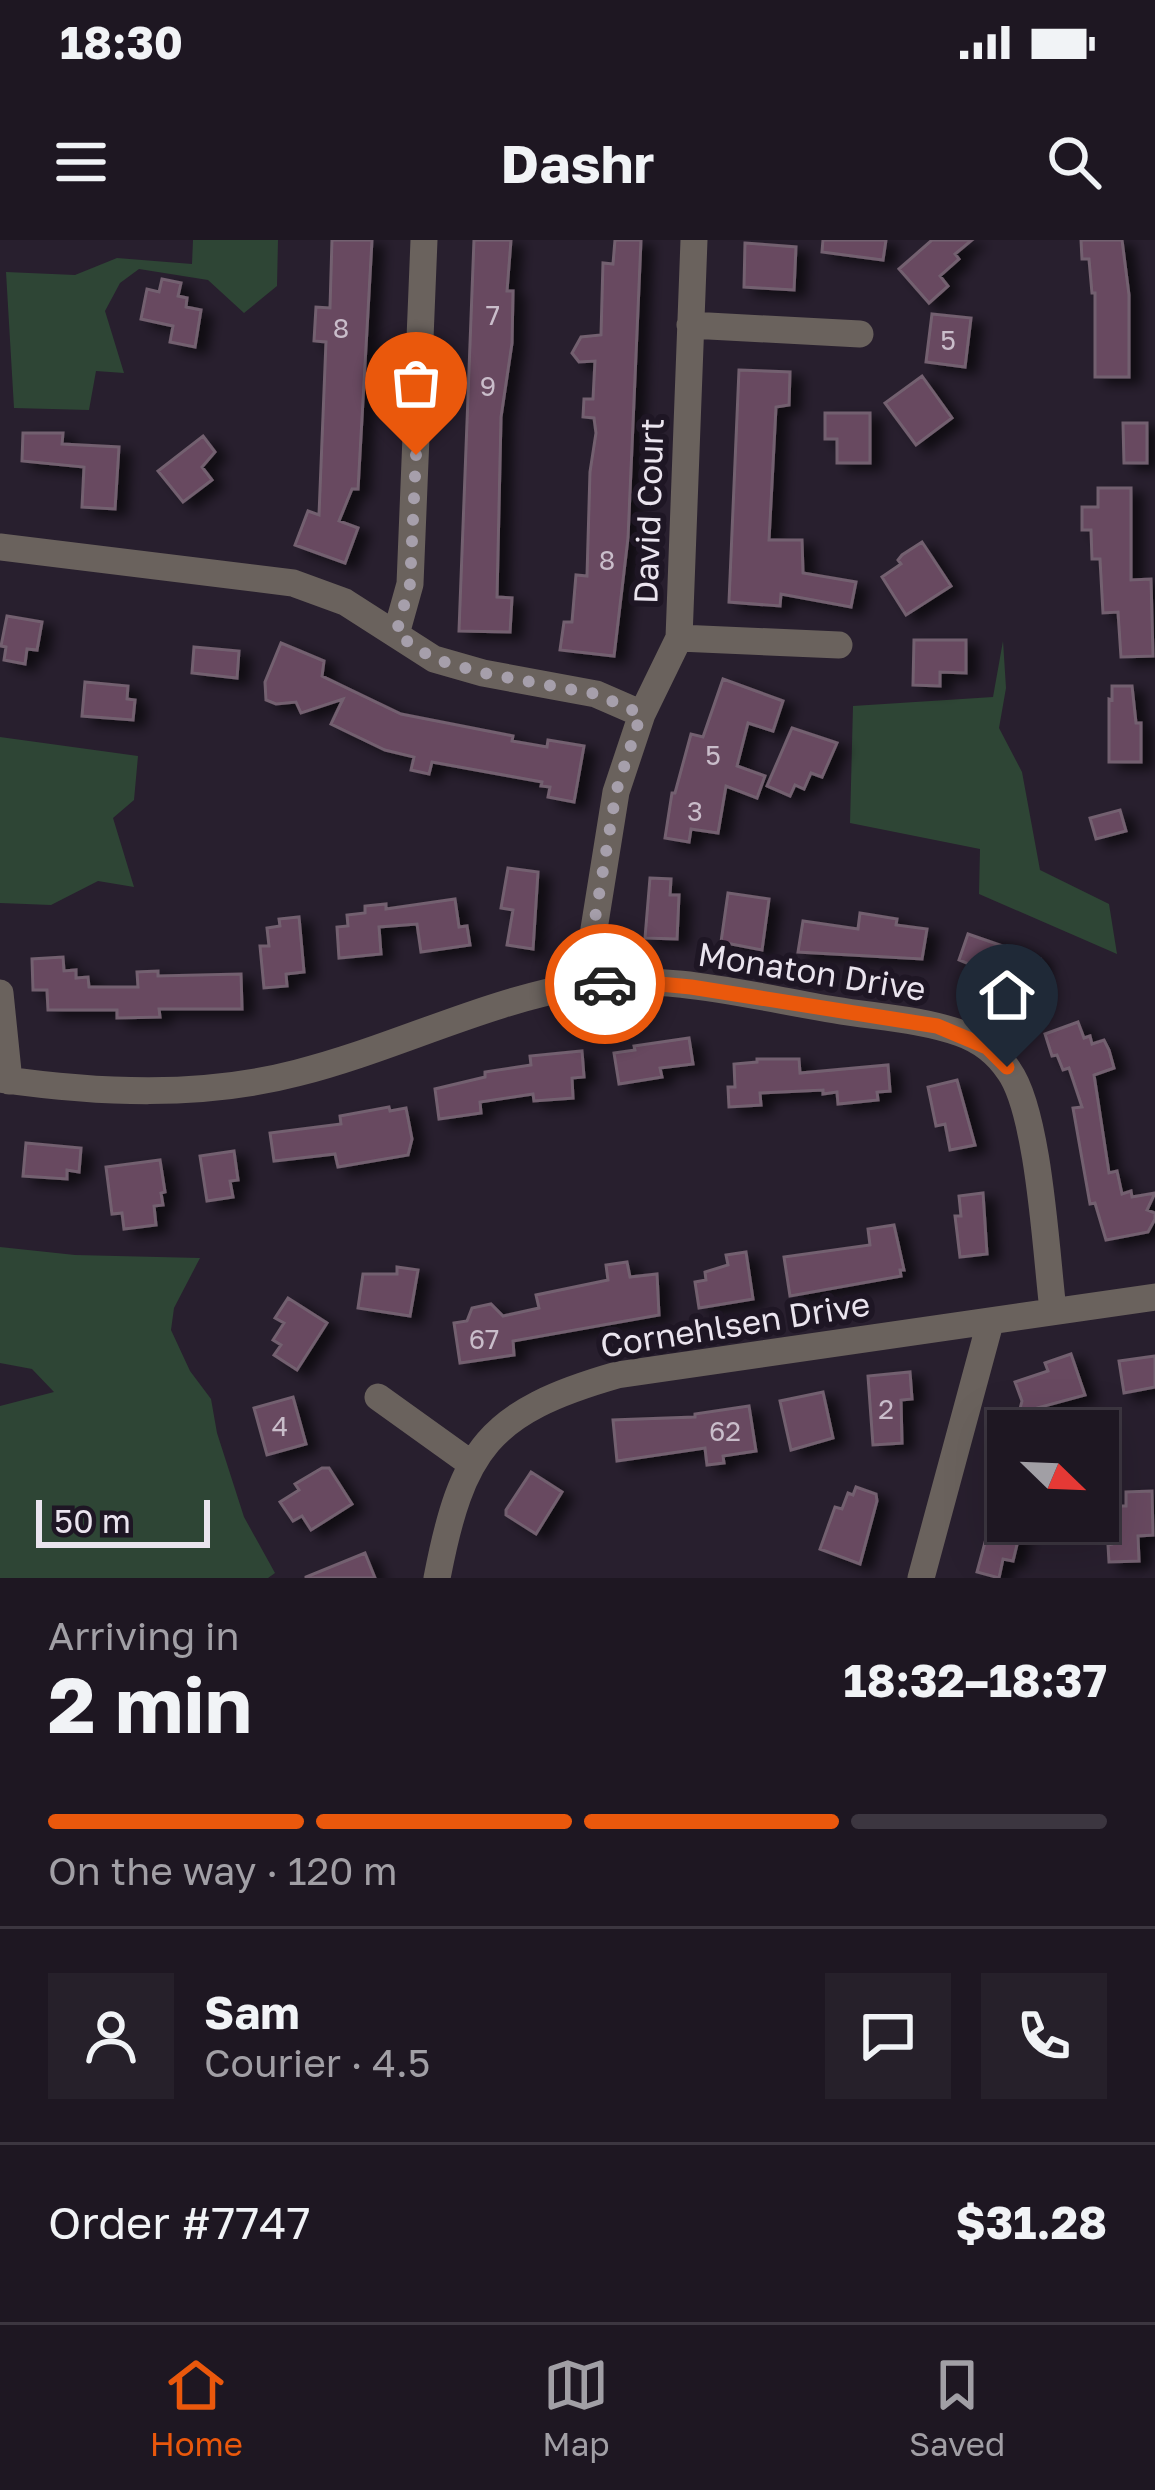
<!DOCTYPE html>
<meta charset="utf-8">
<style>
body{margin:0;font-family:"Golos Text",sans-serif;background:#26202a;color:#f1f3f6;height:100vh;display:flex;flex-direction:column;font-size:45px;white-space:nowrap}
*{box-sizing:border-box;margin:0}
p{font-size:39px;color:#a19fa5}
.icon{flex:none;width:66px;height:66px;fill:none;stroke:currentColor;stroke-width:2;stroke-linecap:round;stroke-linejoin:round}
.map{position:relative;height:1338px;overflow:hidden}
.details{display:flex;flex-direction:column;background:#1e1722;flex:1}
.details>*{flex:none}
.needle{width:78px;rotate:113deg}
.tools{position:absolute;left:987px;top:1170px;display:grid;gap:24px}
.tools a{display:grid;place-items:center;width:132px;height:132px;border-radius:0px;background:#1e1722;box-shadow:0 12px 48px #0002,0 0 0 3px #3c3640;font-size:60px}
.scale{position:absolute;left:36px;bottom:30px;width:174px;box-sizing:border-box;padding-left:12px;border:6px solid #eae4ee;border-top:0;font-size:33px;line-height:42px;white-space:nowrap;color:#eae4ee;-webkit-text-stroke:9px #1e1624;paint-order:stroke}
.pin{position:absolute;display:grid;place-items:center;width:102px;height:102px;color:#fff;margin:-123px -51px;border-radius:50% 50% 50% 0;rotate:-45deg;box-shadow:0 0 12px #0007}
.pin .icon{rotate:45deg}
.courier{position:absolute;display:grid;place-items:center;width:120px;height:120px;margin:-60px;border:9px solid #ea580c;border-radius:50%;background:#fff;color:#222;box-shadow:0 3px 15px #0007}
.head em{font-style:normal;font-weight:700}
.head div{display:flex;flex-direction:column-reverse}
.head{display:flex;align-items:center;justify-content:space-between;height:204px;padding:0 48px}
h1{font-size:78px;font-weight:700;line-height:90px}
.bar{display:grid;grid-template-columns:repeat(4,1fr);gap:18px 12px;align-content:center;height:144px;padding:0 48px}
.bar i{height:15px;border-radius:9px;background:#3c3640}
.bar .selected{background:#ea580c}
.bar p{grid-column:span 4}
.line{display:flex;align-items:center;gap:30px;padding:0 48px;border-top:3px solid #3c3640}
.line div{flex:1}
.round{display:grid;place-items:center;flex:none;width:126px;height:126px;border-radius:0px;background:#26202a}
.status{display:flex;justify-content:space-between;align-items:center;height:84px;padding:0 60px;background:#1e1722;direction:ltr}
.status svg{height:33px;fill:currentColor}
header{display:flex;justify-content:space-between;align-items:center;height:156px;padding:0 48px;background:#1e1722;font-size:54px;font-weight:700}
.tab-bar{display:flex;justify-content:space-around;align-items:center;height:168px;border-top:3px solid #3c3640;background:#1e1722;font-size:33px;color:#a19fa5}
.tab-bar a{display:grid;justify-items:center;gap:6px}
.tab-bar .selected{color:#ea580c}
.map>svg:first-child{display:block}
.green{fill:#2e4535}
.building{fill:#674860;stroke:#73616f;stroke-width:3;filter:url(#shadow)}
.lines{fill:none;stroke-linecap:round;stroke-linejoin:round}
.minor{stroke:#6a625d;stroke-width:27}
.done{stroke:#a69fab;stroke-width:12;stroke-dasharray:0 21.6}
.route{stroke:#ea580c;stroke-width:15}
.labels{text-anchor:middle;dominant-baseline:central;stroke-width:12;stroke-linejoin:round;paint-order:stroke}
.number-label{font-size:27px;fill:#c9bdca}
.street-label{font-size:33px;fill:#eae4ee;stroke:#1e1624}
</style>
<div class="status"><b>18:30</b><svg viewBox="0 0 49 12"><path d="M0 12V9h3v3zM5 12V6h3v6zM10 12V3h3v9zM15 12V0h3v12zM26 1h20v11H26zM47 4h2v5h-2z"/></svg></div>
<header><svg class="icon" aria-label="menu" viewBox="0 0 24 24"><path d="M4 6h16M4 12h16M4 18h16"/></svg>Dashr<svg class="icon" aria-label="search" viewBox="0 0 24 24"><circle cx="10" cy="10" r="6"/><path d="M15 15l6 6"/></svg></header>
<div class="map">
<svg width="1155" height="1338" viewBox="0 0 1155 1338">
<defs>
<filter id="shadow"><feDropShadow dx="11" dy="6" stdDeviation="6" flood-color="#0009"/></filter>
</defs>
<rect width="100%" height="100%" fill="#281f2e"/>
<path class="green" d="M193 0H278L277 46 244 73 208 40 139 29 120 43 105 71 124 133 96 131 89 170 14 168 6 32 75 35 117 18 192 24Z
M1003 401 1006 448 999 488 1022 532 1040 630 1109 664 1117 714 979 654 980 609 850 583 853 466 993 457Z
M0 497 138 516 134 560 113 578 134 647 98 641 51 665 0 663Z
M0 1007 75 1015 200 1018 174 1068 171 1090 190 1131 211 1159 217 1193 244 1277 275 1333 268 1338H0V1166L54 1152 32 1129 0 1123Z"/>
<path class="building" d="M332 0H372L358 249H352L339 281 358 288 345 323 295 305 308 271 319 275 326 102 314 101 316 67 330 68Z
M474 0H511L507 51H513L512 103 501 177 497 357 512 358 510 392 459 391Z
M615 0H641L628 298 614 416 560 410 564 382H572L576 335 587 336 590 232 596 193 594 178 583 177 584 159H593L595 121 579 122 572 113 581 97 601 95 603 23 613 24Z
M823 0H886L883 20 822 12Z
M932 0H972L955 14 959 19 940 36 948 46 929 63 899 29Z
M1081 0H1122L1129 55V137H1095V53H1092L1089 19H1082Z
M745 3 796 7 794 50 744 47Z
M162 39 181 43 178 56 187 58 186 67 201 70 195 107 170 102 173 86 141 79 147 49 159 52Z
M932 74 971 78 965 127 926 122Z
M739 130 790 132 789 165 776 167 769 300H802L803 333 856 342 851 367 781 354 780 366 729 362Z
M922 136 952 178 916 205 885 163Z
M825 173H870V223H837V199H825Z
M1123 183H1147V223H1124Z
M23 193H63L62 204 119 207 115 269 82 267 84 227 22 221Z
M203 196 215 212 202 227 212 240 183 262 158 231Z
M1098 248H1131V340L1151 339 1153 416 1121 417 1118 372 1103 373 1100 319H1092L1091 290H1082V267H1098Z
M922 302 951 346 906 375 882 337 901 324 898 320 902 315Z
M7 376 42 382 37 410 27 409 25 424 4 420 6 407 1 406Z
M914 400H966V433L940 432V446L913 445Z
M281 403 324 421 322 436 401 474 513 496 512 501 547 507 548 500 584 506 574 562 548 557 550 547 541 546 542 542 432 522 429 534 411 530 414 517 385 510 331 484 343 459 301 473 296 462 276 464 266 460 265 442Z
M194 407 239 411 237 438 192 433Z
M723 439 783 461 773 491 748 483 737 526 765 536 757 558 726 546 718 593 691 589 689 602 665 598 672 553H675L691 494 703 497Z
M85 442 128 446 127 459 135 460 133 480 82 476Z
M1112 446H1132L1136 483H1141V522H1109V459L1112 460Z
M792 488 837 503 822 537 811 533 804 549 795 545 790 556 767 546Z
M1120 570 1126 591 1096 599 1090 578Z
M508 628 538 632 533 709 507 705 513 670 501 668Z
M650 638 671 639 670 655H679L677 699 645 698Z
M728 653 769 659 762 710 721 702Z
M455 659 459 687 467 686 470 705 421 712 417 684 379 687 381 714 339 718 337 687 348 686 347 675 365 673V666L386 664V669Z
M860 673 897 679 896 685 927 689 922 719 798 712 803 681 858 689Z
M299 677 304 732 286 734 287 746 264 748 260 706H269L267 688 280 686 279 679Z
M968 694 1040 719 1027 748 959 720Z
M63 717 64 731 76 730V738L88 737 89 747H138L137 732 158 731V736L241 734 242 769H159L160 777 117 778V770H48L47 750H33L32 719Z
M1078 782 1084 798 1090 796 1092 804 1104 800 1109 810 1114 828 1094 835 1109 933 1117 931 1122 954 1131 951 1132 957 1155 953 1147 970 1155 973V979L1148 992 1106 1000 1095 963 1090 964 1073 868 1082 867 1069 828 1063 830 1057 815 1052 816 1045 794Z
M689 798 693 824 660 828 662 837 619 844 614 813 635 810 634 806Z
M582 811 584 837 572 838 573 858 534 861 533 854 480 862 481 873 439 879 435 849 485 837V832L531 825 530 816Z
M757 819H799L800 833 888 825 890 851 877 852 878 860 838 864 837 852 823 854V850L760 853 761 865 729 867 728 847H735L734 824 757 822Z
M957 840 975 905 950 910 945 884 936 886 928 847Z
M389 867 390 871 406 868 412 899 408 915 338 927 335 914 274 921 270 893 341 884 340 876Z
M26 903 81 908 79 932 67 930V939L23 936Z
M234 911 238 940 230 941 233 957 207 961 200 916Z
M160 920 165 952 161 953 163 965 154 966 156 985 124 989 122 973 112 974 106 927Z
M983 953 987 1014 960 1017 955 976H961L959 956Z
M894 985 904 1030H900L901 1036 790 1056 784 1017 870 1005 868 989Z
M746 1012 753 1059 699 1068 695 1042 706 1040 705 1032 728 1025 726 1015Z
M627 1022 630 1037 657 1034 659 1075 513 1101 514 1115 460 1123 454 1083 467 1081 472 1068 491 1064 503 1076 539 1068 536 1055 608 1040 606 1025Z
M397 1027 418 1030 410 1076 358 1068 363 1034H397Z
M288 1058 327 1083 297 1130 274 1115 281 1105 273 1100 284 1083 275 1078Z
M1071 1114 1085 1155 1019 1173 1022 1161 1015 1142 1048 1131 1045 1123Z
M1155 1116V1147L1124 1153 1119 1121Z
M910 1132 912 1159 901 1160 902 1203 873 1205 868 1136Z
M823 1152 833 1198 791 1210 780 1161Z
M293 1157 306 1204 267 1215 254 1168Z
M749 1166 756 1211 723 1216 724 1223 707 1225 705 1208 617 1221 613 1180 695 1177V1174Z
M322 1228H329L352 1264 311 1290 302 1276 293 1281 280 1262 299 1250 295 1244Z
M531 1232 562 1252 536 1294 506 1275V1270Z
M856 1247 876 1254 877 1261 860 1324 820 1309 835 1267 842 1269 848 1253 853 1255Z
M1152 1251 1153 1295 1138 1296 1139 1321 1109 1322 1108 1305 1112 1304V1297H1117L1115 1266H1126V1252Z
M991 1280 1021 1288 1013 1321 1003 1319 999 1338 977 1332Z
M365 1313 375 1338H306V1337Z"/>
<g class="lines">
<path class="minor" d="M690 85 860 94
M0 307 293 343 345 362 434 419 483 433 596 454 642 474
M396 394 410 344 424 0
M679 398 839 405
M585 745 616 552 642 474 679 398 694 0
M0 753 9 841
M0 839C98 853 201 858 297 833 393 809 485 761 583 745 664 732 755 757 835 770 876 777 920 779 960 793 980 800 997 813 1009 831 1039 873 1046 1013 1053 1070
M378 1157 470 1223
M437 1338C462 1209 488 1172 617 1135L1155 1057
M921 1338 990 1083"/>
</g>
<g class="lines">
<path class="done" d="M416 215 410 344 396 394 434 419 483 433 596 454 641 474 616 552 584 745 605 744"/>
<path class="route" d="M605 744 639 742 691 747 937 786 987 807 1007 827"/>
</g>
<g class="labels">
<g class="number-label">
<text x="493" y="75">7</text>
<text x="341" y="88">8</text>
<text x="948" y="100">5</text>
<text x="488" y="146">9</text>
<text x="607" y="320">8</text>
<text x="713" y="515">5</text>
<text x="695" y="571">3</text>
<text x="484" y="1099">67</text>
<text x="886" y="1169">2</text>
<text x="280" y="1186">4</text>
<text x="725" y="1191">62</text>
</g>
<g class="street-label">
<text transform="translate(648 271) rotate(-88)">David Court</text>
<text transform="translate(812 731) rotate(9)">Monaton Drive</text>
<text transform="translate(735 1084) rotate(-9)">Cornehlsen Drive</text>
</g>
</g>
</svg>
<div class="tools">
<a><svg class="needle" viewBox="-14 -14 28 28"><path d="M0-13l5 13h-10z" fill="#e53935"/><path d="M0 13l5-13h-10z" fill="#a19fa5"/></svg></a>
</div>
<div class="scale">50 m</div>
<div class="pin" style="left:416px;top:215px;background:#ea580c"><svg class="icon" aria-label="bag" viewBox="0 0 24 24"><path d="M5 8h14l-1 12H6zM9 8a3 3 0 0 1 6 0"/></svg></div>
<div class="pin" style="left:1007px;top:827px;background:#1f2937"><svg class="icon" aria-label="home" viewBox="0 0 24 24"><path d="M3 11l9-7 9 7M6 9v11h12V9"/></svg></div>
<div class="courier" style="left:605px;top:744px"><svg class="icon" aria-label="car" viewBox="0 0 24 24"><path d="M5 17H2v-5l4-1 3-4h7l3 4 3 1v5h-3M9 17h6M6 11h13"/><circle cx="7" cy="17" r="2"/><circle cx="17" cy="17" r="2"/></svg></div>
</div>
<section class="details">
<div class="head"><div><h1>2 min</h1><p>Arriving in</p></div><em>18:32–18:37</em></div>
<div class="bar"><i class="selected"></i><i class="selected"></i><i class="selected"></i><i></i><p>On the way · 120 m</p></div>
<div class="line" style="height:216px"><a class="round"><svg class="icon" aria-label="person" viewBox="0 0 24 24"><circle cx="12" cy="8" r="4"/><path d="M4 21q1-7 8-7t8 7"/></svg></a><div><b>Sam</b><p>Courier · 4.5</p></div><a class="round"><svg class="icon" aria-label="chat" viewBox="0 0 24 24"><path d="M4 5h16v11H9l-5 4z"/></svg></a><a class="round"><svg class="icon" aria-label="phone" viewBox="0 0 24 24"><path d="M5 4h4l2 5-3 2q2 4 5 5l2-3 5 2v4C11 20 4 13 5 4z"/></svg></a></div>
<div class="line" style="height:156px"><div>Order #7747</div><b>$31.28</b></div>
</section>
<nav class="tab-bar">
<a class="selected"><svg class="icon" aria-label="home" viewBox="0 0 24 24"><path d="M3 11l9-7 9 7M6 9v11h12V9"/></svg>Home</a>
<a><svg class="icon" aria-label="map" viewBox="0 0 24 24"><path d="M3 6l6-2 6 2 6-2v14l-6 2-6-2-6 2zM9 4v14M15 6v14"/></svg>Map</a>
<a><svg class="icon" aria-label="saved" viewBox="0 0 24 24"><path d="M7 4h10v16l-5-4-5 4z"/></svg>Saved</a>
</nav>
